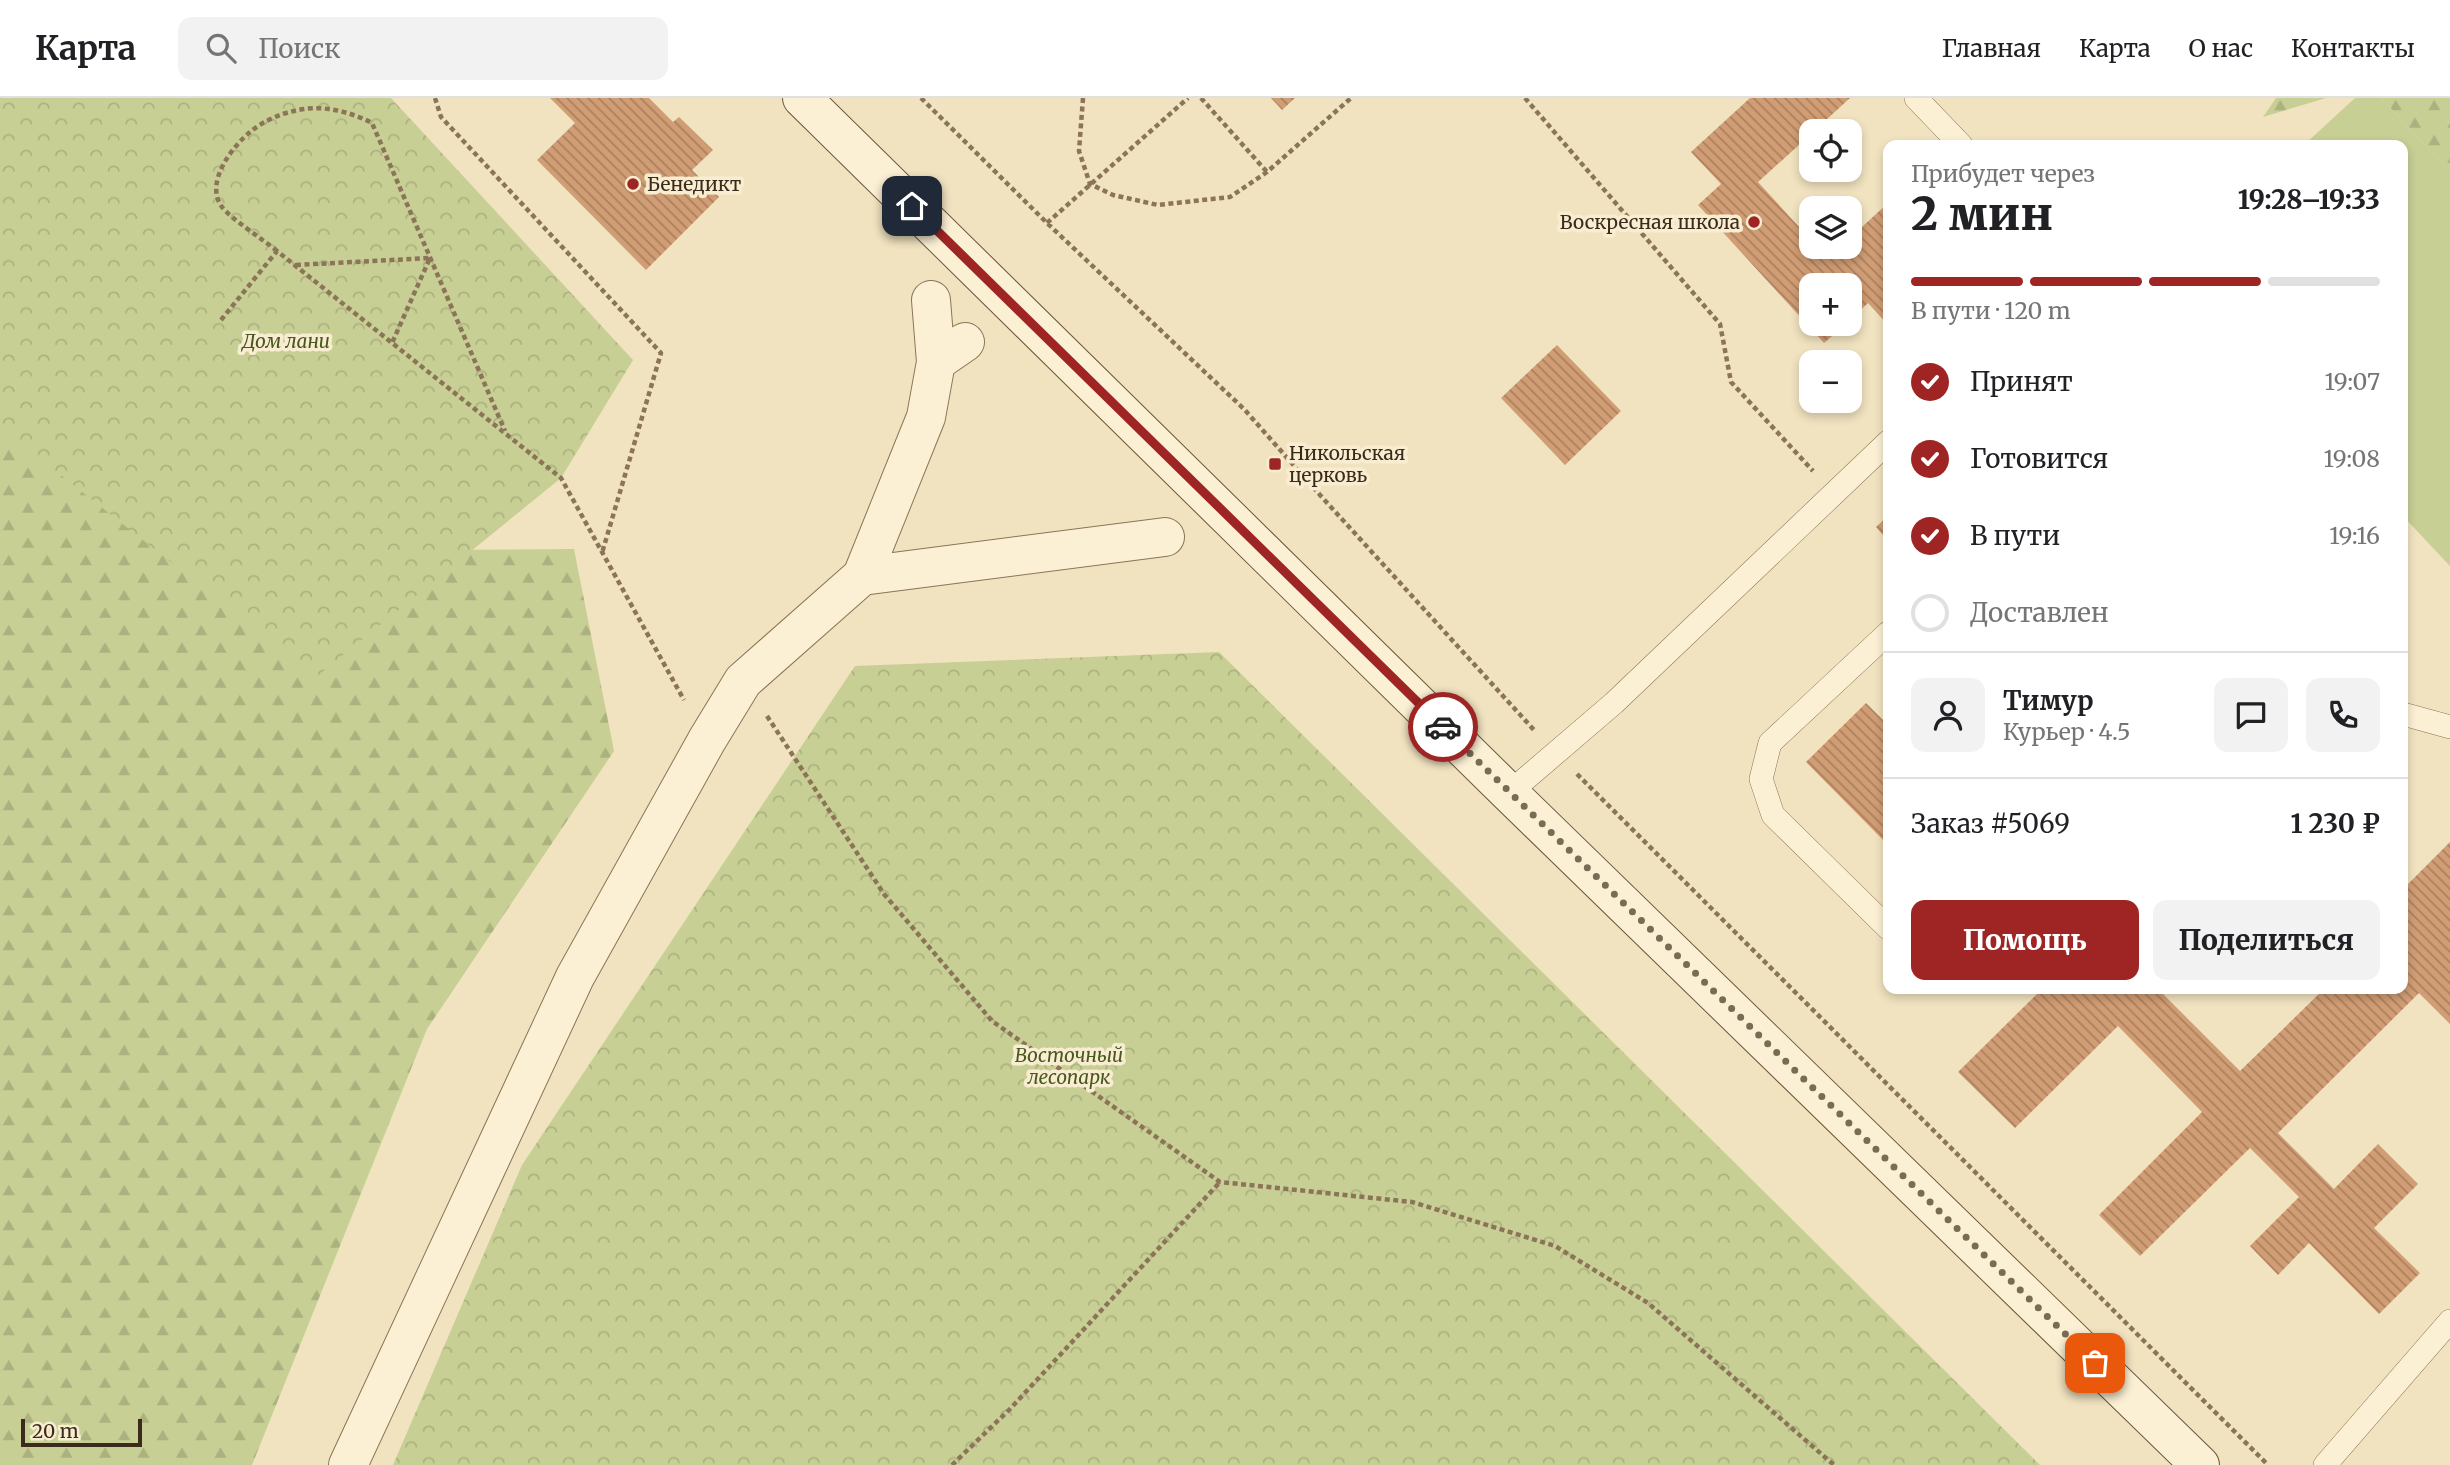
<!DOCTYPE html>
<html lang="ru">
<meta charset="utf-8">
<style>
body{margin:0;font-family:Merriweather,serif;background:#f2f2f2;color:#202124;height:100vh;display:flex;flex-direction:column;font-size:26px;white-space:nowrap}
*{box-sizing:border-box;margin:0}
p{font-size:23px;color:#757577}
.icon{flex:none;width:38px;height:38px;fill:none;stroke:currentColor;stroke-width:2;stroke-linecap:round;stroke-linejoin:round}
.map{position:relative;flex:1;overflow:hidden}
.drawer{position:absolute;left:1883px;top:42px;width:525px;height:854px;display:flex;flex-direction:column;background:#fff;border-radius:14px;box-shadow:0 4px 10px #0003}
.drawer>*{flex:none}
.buttons{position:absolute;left:1799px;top:21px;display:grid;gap:14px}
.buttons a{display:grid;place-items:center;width:63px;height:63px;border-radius:14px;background:#fff;box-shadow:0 4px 10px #0003;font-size:35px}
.scale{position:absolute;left:21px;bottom:18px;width:121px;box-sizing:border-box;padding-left:7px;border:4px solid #3a2b1c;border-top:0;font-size:19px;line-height:24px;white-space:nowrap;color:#3a2b1c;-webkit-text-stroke:5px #f8edd0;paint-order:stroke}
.pin{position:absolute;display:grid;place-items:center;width:60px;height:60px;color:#fff;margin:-30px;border-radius:14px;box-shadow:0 4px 10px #0006}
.courier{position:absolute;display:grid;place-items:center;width:70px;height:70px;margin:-35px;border:5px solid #9e2523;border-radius:50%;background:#fff;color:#222;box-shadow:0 2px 9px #0007}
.summary em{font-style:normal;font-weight:800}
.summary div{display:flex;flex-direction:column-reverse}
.summary{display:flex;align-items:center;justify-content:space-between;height:119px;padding:0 28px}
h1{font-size:46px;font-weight:800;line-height:52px}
.bar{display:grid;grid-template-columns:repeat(4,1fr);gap:10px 7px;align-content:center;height:84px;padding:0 28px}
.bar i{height:9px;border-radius:5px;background:#e0e0e0}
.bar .on{background:#9e2523}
.bar p{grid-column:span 4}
.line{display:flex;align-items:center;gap:18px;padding:0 28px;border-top:2px solid #e0e0e0}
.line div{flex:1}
.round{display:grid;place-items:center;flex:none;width:74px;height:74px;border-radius:14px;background:#f2f2f2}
ol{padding:0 28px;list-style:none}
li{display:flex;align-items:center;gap:21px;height:77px}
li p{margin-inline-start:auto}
li .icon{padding:7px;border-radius:50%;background:#9e2523;color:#fff;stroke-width:4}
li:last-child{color:#757577}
li i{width:38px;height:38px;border:4px solid #e0e0e0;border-radius:50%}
.button{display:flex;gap:14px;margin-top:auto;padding:14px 28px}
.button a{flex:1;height:80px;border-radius:14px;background:#9e2523;color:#fff;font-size:28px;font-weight:800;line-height:80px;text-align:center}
.button a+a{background:#f2f2f2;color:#202124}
header{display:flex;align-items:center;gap:42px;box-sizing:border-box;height:98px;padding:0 35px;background:#fff;border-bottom:2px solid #e0e0e0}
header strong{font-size:33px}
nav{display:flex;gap:38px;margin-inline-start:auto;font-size:24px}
.search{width:490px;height:63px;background:#f2f2f2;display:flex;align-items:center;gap:18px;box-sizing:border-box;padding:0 24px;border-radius:14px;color:#757577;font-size:26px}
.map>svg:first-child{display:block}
.forest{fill:url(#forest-firs)}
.park{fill:url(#park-crowns)}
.pitch{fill:#c7cf94}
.building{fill:url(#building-back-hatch)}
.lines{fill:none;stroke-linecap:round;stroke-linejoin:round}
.lane-casing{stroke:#8b7457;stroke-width:24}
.street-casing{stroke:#8b7457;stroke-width:40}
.secondary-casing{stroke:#6d553a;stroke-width:40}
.path{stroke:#8b7457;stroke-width:4.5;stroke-dasharray:5 3.5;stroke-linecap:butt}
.lane{stroke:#fbf0d4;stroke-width:23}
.street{stroke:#fbf0d4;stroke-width:38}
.secondary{stroke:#fbf0d4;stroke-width:38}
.done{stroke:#7a6b55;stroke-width:7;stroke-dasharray:0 12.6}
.route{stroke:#9e2523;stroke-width:9}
.poi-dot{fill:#9e2523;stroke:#f8edd0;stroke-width:2.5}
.labels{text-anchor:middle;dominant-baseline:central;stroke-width:7;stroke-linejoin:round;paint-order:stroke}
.poi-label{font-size:19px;fill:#3a2b1c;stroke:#f8edd0;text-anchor:start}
.park-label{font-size:19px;font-style:italic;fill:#495821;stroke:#f8edd0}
</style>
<header>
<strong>Карта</strong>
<div class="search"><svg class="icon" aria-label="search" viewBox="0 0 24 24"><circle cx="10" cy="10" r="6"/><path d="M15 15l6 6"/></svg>Поиск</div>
<nav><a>Главная</a><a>Карта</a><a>О нас</a><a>Контакты</a></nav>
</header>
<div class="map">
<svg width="2450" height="1367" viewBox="0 0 2450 1367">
<defs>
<pattern id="forest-firs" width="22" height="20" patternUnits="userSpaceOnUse" patternTransform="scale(1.75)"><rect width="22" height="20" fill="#c7cf94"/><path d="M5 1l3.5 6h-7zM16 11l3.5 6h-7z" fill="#acb27f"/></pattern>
<pattern id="park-crowns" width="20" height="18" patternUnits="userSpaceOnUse" patternTransform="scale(1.75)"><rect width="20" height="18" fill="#c7cf94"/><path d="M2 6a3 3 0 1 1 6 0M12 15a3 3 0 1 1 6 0" fill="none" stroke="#acb27f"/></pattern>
<pattern id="building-back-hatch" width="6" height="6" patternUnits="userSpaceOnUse" patternTransform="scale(1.75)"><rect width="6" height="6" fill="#d19d74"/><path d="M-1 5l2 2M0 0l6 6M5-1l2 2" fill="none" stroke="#ab805e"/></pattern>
</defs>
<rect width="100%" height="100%" fill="#f1e3c0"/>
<path class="forest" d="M0 0H59L421 452 574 451 614 653 427 931 252 1367H0Z
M2276 0H2326L2263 19Z
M2381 0H2450V74Z"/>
<path class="park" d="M0 0H391L633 262 561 380 316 579 0 329Z
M1219 554 2040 1367H393L522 1067 855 568Z"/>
<path class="pitch" d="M2355 0H2381L2450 74V468L2403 418V47H2304Z"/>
<path class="building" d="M550 0H649L673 24 679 19 713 52 692 72 719 99 646 172 537 62 575 25Z
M1271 0H1295L1282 12Z
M1750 0H1850L1814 33H1811V36L1758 84 1811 142V149H1818L1828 160 1841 149H1850V140L1888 105V227L1868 205 1850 222V187H1811V226H1846L1824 245 1698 107 1721 86 1691 54Z
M1557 247 1621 313 1565 367 1501 300Z
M1888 418V443L1876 429Z
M1866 605 1888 627V747L1806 664Z
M2450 744V926L2419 895 2278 1035 2334 1091 2378 1046 2418 1086 2374 1130 2420 1175 2379 1216 2309 1145 2278 1177 2250 1148 2299 1099 2250 1050 2140 1158 2099 1117 2202 1014 2118 928 2015 1030 1958 974 2042 891H2158L2240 973 2324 891H2403V787L2405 789Z"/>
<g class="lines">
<defs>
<path id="lane" d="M1916 0 1961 47
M1888 535 1770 645 1761 681 1773 717 1888 830
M2403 616 2450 629
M1509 695 1614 605 1888 344
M2325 1367 2450 1223"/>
<path id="street" d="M936 264 965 244
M862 478 1165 439
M348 1367 575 879 707 642 743 583 862 478 926 319 936 264 931 202"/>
<path id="secondary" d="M802 0 1509 695 2200 1367"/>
</defs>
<use href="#lane" class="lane-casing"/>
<use href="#street" class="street-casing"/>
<use href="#secondary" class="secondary-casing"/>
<path class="path" d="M435 0 441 19 661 255 602 455
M921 0 1047 125 1244 311 1320 397 1534 632
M1083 0 1079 53 1090 86 1113 97 1158 107 1230 99 1267 74 1351 0
M1201 0 1267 74
M1525 0 1720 226 1731 284 1813 373
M1047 125 1188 0
M277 153C264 142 231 121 222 109 204 85 232 49 250 34 262 24 279 16 294 13 320 6 349 13 372 25L505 333
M296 167 430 160 392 245
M221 222 277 153 561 380 684 602
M767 618 884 796 992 923 1220 1084 1412 1104 1555 1148 1648 1205 1834 1367
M1577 676 2268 1367
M952 1367 1010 1311 1220 1084"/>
<use href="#lane" class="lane"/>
<use href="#street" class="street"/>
<use href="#secondary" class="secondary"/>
</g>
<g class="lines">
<path class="done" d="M1443 629 2095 1265"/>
<path class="route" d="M912 108 1443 629"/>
</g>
<g class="poi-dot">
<circle cx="633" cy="86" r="7"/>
<circle cx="1754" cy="124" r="7"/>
<rect x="1268" y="359" width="14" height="14" rx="3.5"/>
</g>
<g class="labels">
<g class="poi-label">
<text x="647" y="86">Бенедикт</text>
<text x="1740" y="124" text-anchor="end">Воскресная школа</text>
<text x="1289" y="355">Никольская<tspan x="1289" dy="22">церковь</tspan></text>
</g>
<g class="park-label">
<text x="286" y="243">Дом лани</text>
<text x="1069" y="957">Восточный<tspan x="1069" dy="22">лесопарк</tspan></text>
</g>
</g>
</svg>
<div class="buttons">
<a><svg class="icon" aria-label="locate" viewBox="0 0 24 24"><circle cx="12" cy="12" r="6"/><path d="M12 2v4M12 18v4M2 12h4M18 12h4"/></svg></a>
<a><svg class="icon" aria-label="layers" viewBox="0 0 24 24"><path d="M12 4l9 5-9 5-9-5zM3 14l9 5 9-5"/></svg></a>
<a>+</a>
<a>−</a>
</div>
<div class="scale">20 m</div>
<div class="pin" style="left:2095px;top:1265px;background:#ea580c"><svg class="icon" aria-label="bag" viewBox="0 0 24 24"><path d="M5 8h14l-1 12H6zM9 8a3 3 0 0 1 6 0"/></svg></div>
<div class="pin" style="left:912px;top:108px;background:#1f2937"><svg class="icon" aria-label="home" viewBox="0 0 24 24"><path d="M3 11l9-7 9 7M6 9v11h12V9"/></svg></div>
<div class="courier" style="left:1443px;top:629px"><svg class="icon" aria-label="car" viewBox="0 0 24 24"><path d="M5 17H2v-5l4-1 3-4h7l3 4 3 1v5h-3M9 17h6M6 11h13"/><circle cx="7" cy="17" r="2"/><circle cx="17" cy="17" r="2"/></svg></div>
<section class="drawer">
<div class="summary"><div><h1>2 мин</h1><p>Прибудет через</p></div><em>19:28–19:33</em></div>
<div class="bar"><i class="on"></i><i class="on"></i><i class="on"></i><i></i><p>В пути · 120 m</p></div>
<ol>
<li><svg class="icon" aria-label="check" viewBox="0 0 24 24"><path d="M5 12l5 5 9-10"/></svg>Принят<p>19:07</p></li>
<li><svg class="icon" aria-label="check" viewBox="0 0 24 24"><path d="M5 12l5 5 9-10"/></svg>Готовится<p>19:08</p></li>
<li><svg class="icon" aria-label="check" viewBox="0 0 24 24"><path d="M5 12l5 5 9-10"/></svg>В пути<p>19:16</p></li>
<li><i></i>Доставлен</li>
</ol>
<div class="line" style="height:126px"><a class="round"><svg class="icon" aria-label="person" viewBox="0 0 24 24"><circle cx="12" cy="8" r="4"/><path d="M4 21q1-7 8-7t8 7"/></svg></a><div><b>Тимур</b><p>Курьер · 4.5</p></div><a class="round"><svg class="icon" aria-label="chat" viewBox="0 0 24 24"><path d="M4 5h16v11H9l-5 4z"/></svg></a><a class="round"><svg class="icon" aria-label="phone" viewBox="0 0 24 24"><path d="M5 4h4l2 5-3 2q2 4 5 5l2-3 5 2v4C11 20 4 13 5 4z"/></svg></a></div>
<div class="line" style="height:91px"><div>Заказ #5069</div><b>1 230 ₽</b></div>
<div class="button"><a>Помощь</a><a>Поделиться</a></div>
</section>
</div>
